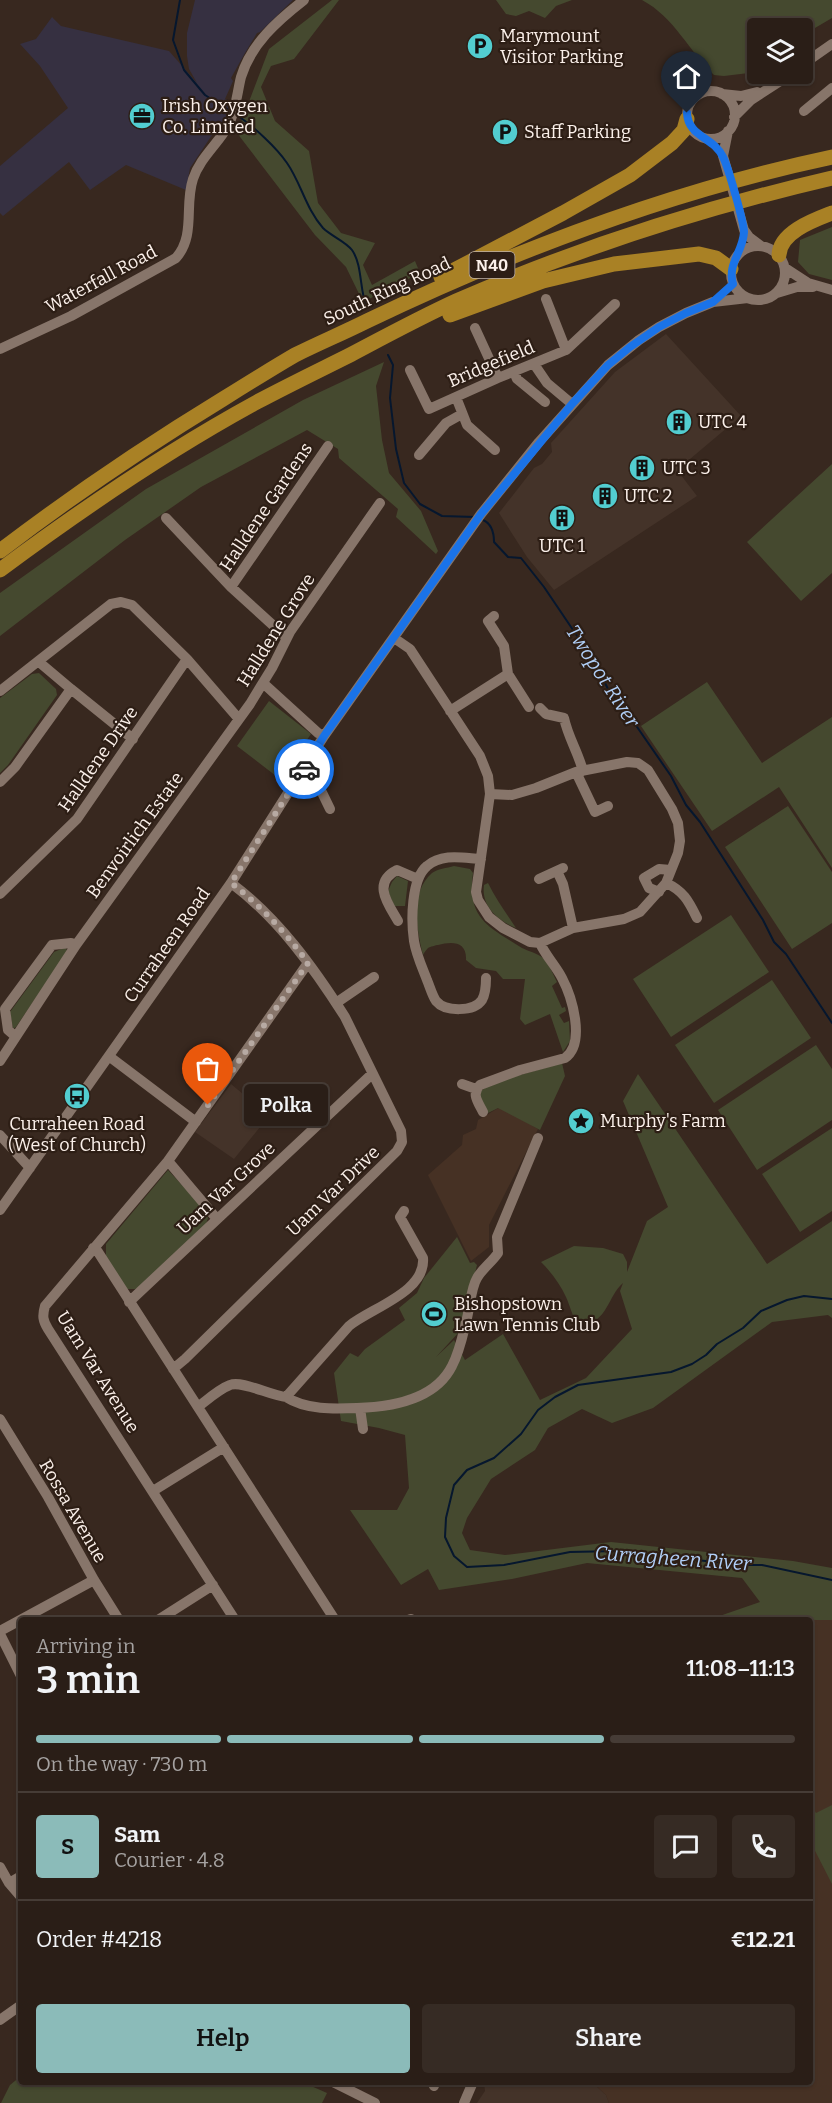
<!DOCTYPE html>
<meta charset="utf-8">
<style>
body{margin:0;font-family:Bitter,serif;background:#362b24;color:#f1f3f6;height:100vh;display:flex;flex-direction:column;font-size:22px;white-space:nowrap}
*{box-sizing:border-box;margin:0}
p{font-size:20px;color:#a5a2a1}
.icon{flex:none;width:33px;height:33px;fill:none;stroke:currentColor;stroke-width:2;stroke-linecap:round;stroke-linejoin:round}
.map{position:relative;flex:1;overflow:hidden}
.sheet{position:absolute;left:18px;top:1617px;width:795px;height:468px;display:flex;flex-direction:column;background:#2a1e17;border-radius:6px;box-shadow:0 2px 4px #0004,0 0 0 2px #463c36}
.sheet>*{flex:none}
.fabs{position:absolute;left:747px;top:18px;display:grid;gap:12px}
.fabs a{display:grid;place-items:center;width:66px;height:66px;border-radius:6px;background:#2a1e17;box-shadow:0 2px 4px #0004,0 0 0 2px #463c36;font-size:30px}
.pin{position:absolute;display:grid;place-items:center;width:51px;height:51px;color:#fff;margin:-62px -26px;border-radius:50% 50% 50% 0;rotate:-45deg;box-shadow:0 0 6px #0007}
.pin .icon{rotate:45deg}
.courier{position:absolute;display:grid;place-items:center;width:60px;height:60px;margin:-30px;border:4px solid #1a73e8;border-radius:50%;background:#fff;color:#222;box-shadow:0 2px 8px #0007}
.bubble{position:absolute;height:42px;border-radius:6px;background:#2a1e17;box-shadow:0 2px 4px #0004,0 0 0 2px #463c36;font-size:20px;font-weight:600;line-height:42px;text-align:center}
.head em{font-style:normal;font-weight:600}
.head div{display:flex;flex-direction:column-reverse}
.head{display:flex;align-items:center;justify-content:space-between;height:102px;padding:0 18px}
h1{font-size:39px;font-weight:600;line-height:45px}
.bar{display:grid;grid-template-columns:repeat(4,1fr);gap:9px 6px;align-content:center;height:72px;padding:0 18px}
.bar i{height:8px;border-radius:4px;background:#463c36}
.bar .current{background:#8bbbb9}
.bar p{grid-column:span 4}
.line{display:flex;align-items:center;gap:15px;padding:0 18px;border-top:2px solid #463c36}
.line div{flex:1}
.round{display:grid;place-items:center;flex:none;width:63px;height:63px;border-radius:6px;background:#362b24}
.button{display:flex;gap:12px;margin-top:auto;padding:12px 18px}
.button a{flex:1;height:69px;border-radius:6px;background:#8bbbb9;color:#111;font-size:24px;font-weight:600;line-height:69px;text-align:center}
.button a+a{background:#362b24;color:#f1f3f6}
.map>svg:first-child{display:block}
.commercial{fill:#443329}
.industrial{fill:#363041}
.built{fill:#463124}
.green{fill:#45492f}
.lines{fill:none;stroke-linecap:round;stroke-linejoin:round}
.stream{stroke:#06172e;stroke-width:2}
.minor{stroke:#87756a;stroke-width:10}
.highway{stroke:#a98125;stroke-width:15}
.done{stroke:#b7aaa3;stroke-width:6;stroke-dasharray:0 10.8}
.route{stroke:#1a73e8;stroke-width:8}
.labels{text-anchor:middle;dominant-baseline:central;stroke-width:4.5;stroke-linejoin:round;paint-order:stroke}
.shield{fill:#2d1e15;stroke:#bdb1aa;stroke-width:1.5}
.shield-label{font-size:16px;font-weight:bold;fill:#fbf0ea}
.poi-label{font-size:18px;fill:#fbf0ea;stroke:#2d1e15;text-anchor:start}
.street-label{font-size:18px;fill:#fbf0ea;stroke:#2d1e15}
.water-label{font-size:20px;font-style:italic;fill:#b0cef6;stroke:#2d1e15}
</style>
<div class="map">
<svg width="832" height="2103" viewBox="0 0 832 2103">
<rect width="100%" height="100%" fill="#38281f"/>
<path class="commercial" d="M666 334 741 416 677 470 697 496 554 590 527 557 499 513 534 468 542 464 552 452 551 443 615 372Z
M231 1084 269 1116 234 1159 195 1132Z
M484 2082H592L606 2095 609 2103H477L485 2091Z"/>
<path class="industrial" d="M195 0H293L260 32 257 33 245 53 231 78 233 81 225 99 230 101 224 125 212 135 190 168 186 190 126 165 90 190 69 162 3 216 0 213V166L68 108 40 66 20 44 36 39 52 17 61 26 169 51 197 83 189 69 187 56V33Z"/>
<path class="built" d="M500 1107 538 1129 489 1225V1247L471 1261 428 1175 462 1145 463 1135 476 1129 478 1120Z
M832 1608V2103H609L606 2095 592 2082H810V1620H724Z"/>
<path class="green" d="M332 0H339L294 59 271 66 261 87 275 121 309 151 318 203 341 233 375 243 363 265 372 285 415 261 420 273 363 302 346 267 315 235 237 133 269 49Z
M496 0H572L556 6 545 18 529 11 516 16 506 14Z
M642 0H832V18L803 35 802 28H758L757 72 724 76 714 75C689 51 674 17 642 0Z
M832 227V280L809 274 798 262 800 240Z
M384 362 376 386 382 440 389 473 421 511 438 551 436 554 396 517 398 509 339 458 338 449 307 430 201 487 125 540 0 636V593L146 489 303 400Z
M832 464V573L801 601 747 542Z
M39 673 56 689 57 695 8 765 0 773V698L32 674Z
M707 682 762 763 832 717V868L779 787 712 831 641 726Z
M269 701 311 734 280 779 237 746Z
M788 806 832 872V923L792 949 725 847Z
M454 866 470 869 473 873C467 918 487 926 522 948 528 951 537 953 543 958 549 964 553 974 557 982L552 986 562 1008 565 1007 566 1011 559 1015 564 1023 569 1021 570 1041 563 1052 550 1014 525 1025 520 1019 525 979H503L496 971 476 968 466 960C467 941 452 941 438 945 436 945 430 947 428 948 426 950 424 953 423 955 417 930 409 893 432 873 437 869 447 868 454 866Z
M397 876 408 881 405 906H394L388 891 392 882Z
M488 883C496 899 506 913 516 928 497 920 481 906 484 885Z
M731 915 769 972 671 1037 633 979Z
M66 947 67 952 16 1027 13 1029 10 1012 54 952Z
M772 980 811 1038 714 1103 675 1045Z
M816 1045 832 1069V1120L757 1170 718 1110Z
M562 1063 565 1076 540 1130 498 1108 488 1113 478 1093 492 1083Z
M638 1074 767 1264 832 1221V1318L828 1315 772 1322 653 1408 612 1423 582 1409 548 1428 535 1450 491 1479 467 1518 462 1533 470 1550 505 1555 611 1542 793 1561 832 1568V1620H708L760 1602 742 1578 587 1563 512 1579 439 1590 428 1569 401 1585 350 1510H397L409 1488 405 1435 379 1428 341 1421 334 1373 350 1353 358 1357 365 1349 405 1320 399 1308 417 1293 424 1278 457 1237 470 1263 474 1262 477 1265 461 1330 436 1357 454 1340 465 1360 503 1334 540 1400 586 1378 632 1329 620 1291 623 1283C607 1296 607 1328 577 1323 572 1315 570 1306 566 1297 560 1284 551 1272 541 1262L574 1246 603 1248 623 1254 627 1262V1272L647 1221 668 1207 623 1101Z
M832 1128V1211L800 1232 762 1174Z
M168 1170 206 1211 208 1218 206 1224 140 1287 135 1289H126L106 1256V1244Z
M810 1802 816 1813 832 1805V1884L810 1841Z
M21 2076V2082H302L327 2093 322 2103H1L10 2085Z"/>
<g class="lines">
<path class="stream" d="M180 0 173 40 184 70 205 95 230 111
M237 115C254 127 276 147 287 163 301 183 306 209 323 228 331 236 345 241 352 250 363 266 359 290 367 308
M388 355 393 365 390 398 396 449 404 483 420 504 442 516 475 517
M483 520C492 524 494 533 494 542L508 557 521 558 544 587 594 661 610 693 626 711 671 776 686 805 700 822 763 920 774 942 786 954 832 1023
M832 1299 804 1296 787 1300 761 1311 743 1328 717 1344 706 1355 692 1364 671 1372 578 1385 555 1397 538 1410 521 1434 494 1458 467 1470 454 1485 446 1518 445 1537 454 1556 467 1567 504 1565 570 1552 617 1551 741 1565H762L832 1580"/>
<path class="minor" d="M802 65 832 44
M687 115a24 24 0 1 1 48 0a24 24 0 1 1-48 0Z
M722 94 741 96 757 92
M804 111 832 88
M734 117 751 100 791 74
M728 131 723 156 744 230 749 237 761 246
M731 273a27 27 0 1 1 54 0a27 27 0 1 1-54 0Z
M785 268 808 283 832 290
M777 293 797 287H813
M546 299 566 350
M475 328 498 378
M0 349 71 316 176 258C196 235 184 206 193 179 200 158 217 145 228 126 236 111 237 93 241 77 251 44 277 21 304 0
M534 364 547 383 572 404
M410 370 429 409 498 378 566 350 615 304
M514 372 517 379 545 402
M456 397 467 425 495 450
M419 455 446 423 462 414
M166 518 231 587 287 638
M231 587 328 446
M394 638 410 649 480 756 488 776 490 794 476 892 478 900 489 917 503 928 530 942 540 943 573 928 624 919 640 912 666 883 678 853 680 841 678 823 672 809 648 770 638 763 627 762 576 772 536 788 512 795 490 794
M508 674 529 707
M263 683 318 733 324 736
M71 689 133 739
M0 691 111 604 121 602 132 605 187 659 238 718
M540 708 546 714 564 718C568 737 578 752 583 771
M450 711 508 674 504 646 488 621 494 616
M304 769 314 776 330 809
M576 772 595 812 608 806
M0 782 15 767 71 689 39 662
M481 859C463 858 442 853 427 866 411 879 411 921 414 941 416 954 422 967 427 980 430 987 432 995 436 1001 445 1012 474 1012 482 1000 486 993 486 985 486 978
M557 871 563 884 573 928
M539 879 563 868
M666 883C684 891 689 902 697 918
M659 892 649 888 644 878 659 869 671 870
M0 894 77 819 187 659
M398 921C389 905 371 883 397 870L418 879
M336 1003 374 977
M15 1036 8 1030 5 1009 52 945 71 943 76 945
M110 1057 196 1122
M0 1061 76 945 250 704 272 668 290 632 380 503
M462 1084 476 1089
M483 1112C478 1102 471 1094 480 1085L520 1070 565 1058C586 1043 572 997 562 978 556 966 545 955 540 943
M0 1135 30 1168
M168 1161 217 1219
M0 1210 231 883 324 736 481 514 539 442 608 365 639 340 659 327 686 313 713 302 748 298
M93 1248 98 1252 335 1620
M129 1302 372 1074
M173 1369 185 1359 397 1151 402 1142 401 1131 345 1017C314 968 278 918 231 883
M286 1397C306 1410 334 1409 357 1408 392 1407 435 1400 452 1366 460 1351 463 1334 467 1318 470 1306 471 1288 477 1278 482 1269 492 1262 498 1253L497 1237 538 1138
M198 1407C207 1400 219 1389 230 1385 242 1380 271 1396 286 1397L349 1326C371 1308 426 1292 423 1258L400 1217 404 1211
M360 1408 363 1429
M0 1419 48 1497 94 1580 119 1620
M153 1491 224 1447
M158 1620 213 1585
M235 1620 48 1329C43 1321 42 1316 45 1306L168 1161 308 963
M408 1620 411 1619
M0 1631 94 1580
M0 1634 21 1676
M0 1867 9 1883 21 1897
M9 1883 21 1876
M0 2020 21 2005
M333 2082 375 2103
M432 2082 434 2086
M464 2103 473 2082"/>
<path class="highway" d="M779 255C780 232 814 220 832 213
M441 277 563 213 630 175 672 143 684 130 687 119
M450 315 543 281 614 264 699 254 716 258 731 269
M0 551C72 496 146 446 223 399 247 384 271 369 295 355 319 343 343 333 367 321 515 250 671 191 832 157
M0 570C82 509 167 451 257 402 287 386 318 371 348 356 384 337 419 318 456 301 578 248 703 208 832 178"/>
</g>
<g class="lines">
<path class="done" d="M208 1105 308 963C286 933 260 905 231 883L304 769"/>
<path class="route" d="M304 769 324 736 481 514 572 404 608 365 630 347 659 327 686 313 713 302 733 284C727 264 743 252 744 232 744 223 728 166 723 157 714 137 688 137 687 113"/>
</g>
<defs>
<symbol id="parking-disc" viewBox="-11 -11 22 22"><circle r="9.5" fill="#52cdd0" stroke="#2d1e15"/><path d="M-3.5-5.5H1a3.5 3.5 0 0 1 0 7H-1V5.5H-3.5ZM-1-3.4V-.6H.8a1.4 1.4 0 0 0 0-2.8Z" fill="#111"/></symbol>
<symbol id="office-disc" viewBox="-11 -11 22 22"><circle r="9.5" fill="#52cdd0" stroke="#2d1e15"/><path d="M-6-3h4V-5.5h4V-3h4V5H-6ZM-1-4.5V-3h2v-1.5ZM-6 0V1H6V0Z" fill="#111"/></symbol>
<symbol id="building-disc" viewBox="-11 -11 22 22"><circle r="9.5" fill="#52cdd0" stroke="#2d1e15"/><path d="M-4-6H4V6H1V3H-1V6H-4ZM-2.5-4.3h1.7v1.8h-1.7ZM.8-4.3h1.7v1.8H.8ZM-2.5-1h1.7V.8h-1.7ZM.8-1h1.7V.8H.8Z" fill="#111"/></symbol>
<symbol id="bus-disc" viewBox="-11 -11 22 22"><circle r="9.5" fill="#52cdd0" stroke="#2d1e15"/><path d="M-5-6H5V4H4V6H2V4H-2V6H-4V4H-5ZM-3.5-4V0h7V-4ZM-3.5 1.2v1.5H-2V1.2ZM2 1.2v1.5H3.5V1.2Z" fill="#111"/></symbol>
<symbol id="sight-disc" viewBox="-11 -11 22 22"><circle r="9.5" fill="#52cdd0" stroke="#2d1e15"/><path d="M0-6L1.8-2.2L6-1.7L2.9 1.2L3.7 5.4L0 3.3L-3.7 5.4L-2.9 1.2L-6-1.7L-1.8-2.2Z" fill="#111"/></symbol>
<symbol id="stadium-disc" viewBox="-11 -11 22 22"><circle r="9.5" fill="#52cdd0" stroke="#2d1e15"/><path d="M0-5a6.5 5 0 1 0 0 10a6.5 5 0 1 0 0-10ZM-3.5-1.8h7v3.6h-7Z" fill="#111"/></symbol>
</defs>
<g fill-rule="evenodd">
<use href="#parking-disc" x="465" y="31" width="30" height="30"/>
<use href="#office-disc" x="127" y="101" width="30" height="30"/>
<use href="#parking-disc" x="490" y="117" width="30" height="30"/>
<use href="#building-disc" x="664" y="407" width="30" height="30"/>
<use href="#building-disc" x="627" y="453" width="30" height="30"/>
<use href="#building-disc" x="590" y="481" width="30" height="30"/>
<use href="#building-disc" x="547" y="503" width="30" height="30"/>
<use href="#bus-disc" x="62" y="1081" width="30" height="30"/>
<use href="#sight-disc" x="566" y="1106" width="30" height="30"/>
<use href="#stadium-disc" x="419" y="1299" width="30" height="30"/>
</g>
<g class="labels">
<rect class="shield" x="469.5" y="252" width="45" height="26" rx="4.5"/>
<g class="shield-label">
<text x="492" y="265">N40</text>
</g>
<g class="poi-label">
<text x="500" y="36">Marymount<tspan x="500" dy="21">Visitor Parking</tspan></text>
<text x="162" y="106">Irish Oxygen<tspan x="162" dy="21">Co. Limited</tspan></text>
<text x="524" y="132">Staff Parking</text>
<text x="698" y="422">UTC 4</text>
<text x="662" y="468">UTC 3</text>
<text x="624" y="496">UTC 2</text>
<text x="562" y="546" text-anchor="middle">UTC 1</text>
<text x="600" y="1121">Murphy's Farm</text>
<text x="77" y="1124" text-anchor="middle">Curraheen Road<tspan x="77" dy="21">(West of Church)</tspan></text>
<text x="454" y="1304">Bishopstown<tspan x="454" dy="21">Lawn Tennis Club</tspan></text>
</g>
<g class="street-label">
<text transform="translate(101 279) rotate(-28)">Waterfall Road</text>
<text transform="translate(387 291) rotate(-25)">South Ring Road</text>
<text transform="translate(491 364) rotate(-23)">Bridgefield</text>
<text transform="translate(266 507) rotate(-56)">Halldene Gardens</text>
<text transform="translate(276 630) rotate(-58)">Halldene Grove</text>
<text transform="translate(98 759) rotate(-55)">Halldene Drive</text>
<text transform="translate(135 835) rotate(-54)">Benvoirlich Estate</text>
<text transform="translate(167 945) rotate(-55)">Curraheen Road</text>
<text transform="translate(226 1188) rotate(-43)">Uam Var Grove</text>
<text transform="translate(333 1191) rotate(-44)">Uam Var Drive</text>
<text transform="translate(98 1372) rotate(58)">Uam Var Avenue</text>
<text transform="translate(73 1511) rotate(60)">Rossa Avenue</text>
</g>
<g class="water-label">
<text transform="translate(603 676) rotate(57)">Twopot River</text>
<text transform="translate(673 1558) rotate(4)">Curragheen River</text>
</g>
</g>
</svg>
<div class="fabs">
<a><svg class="icon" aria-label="layers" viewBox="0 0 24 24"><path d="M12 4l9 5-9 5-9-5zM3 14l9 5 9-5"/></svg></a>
</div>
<div class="pin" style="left:208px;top:1105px;background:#ea580c"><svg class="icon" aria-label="bag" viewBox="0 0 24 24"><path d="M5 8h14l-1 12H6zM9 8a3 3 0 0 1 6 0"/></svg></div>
<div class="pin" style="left:687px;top:113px;background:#1f2937"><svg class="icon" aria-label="home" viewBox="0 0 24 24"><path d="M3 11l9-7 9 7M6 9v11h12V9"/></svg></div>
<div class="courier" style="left:304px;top:769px"><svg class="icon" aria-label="car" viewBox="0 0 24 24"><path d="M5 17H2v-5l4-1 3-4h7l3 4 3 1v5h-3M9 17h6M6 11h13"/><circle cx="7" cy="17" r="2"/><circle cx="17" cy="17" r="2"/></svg></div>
<div class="bubble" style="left:244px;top:1084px;width:84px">Polka</div>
<section class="sheet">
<div class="head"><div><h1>3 min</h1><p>Arriving in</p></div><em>11:08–11:13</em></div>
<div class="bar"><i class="current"></i><i class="current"></i><i class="current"></i><i></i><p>On the way · 730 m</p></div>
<div class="line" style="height:108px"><b class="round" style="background:#8bbbb9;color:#111">S</b><div><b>Sam</b><p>Courier · 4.8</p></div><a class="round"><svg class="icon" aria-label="chat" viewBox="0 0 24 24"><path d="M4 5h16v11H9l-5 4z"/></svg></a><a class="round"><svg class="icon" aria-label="phone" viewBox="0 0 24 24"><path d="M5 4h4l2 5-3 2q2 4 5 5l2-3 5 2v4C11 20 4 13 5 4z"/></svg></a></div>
<div class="line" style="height:78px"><div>Order #4218</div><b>€12.21</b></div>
<div class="button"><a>Help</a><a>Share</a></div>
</section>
</div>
